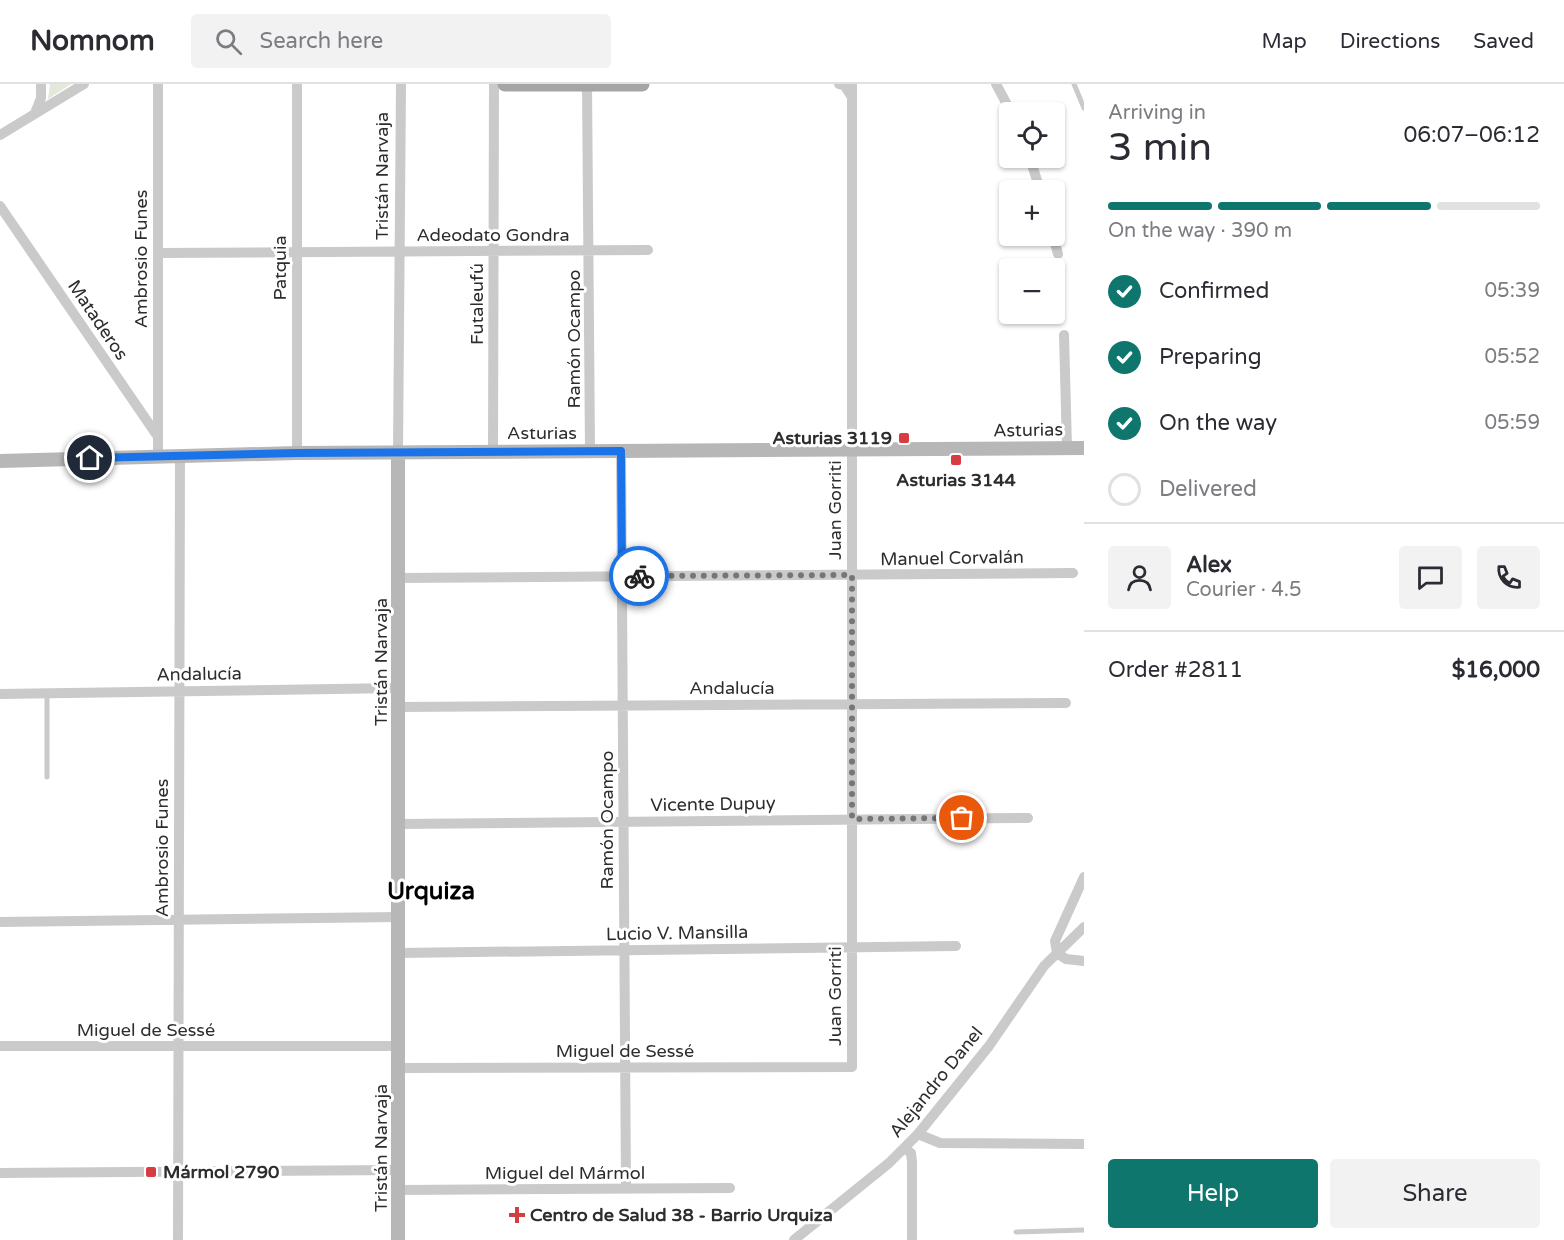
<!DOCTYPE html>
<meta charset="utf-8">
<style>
body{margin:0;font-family:"Varela Round",sans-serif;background:#f2f2f3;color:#2b2b33;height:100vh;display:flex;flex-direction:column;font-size:22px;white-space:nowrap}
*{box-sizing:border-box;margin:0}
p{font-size:20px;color:#7c7c81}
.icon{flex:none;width:33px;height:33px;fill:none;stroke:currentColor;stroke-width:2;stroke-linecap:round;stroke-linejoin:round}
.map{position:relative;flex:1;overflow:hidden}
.panel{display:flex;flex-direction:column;background:#fff;width:480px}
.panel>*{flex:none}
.tools{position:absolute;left:999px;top:18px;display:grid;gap:12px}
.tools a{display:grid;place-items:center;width:66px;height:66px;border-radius:6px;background:#fff;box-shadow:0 2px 4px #0004;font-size:30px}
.pin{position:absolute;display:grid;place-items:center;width:51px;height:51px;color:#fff;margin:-26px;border:3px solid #fff;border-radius:50%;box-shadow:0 2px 6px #0007}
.courier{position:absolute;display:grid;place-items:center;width:60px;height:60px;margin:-30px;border:4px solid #1a73e8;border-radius:50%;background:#fff;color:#222;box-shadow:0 2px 8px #0007}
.summary em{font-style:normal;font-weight:600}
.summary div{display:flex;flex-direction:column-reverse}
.summary{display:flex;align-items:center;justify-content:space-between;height:102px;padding:0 24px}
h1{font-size:39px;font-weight:600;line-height:45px}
.bar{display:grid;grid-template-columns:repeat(4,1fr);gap:9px 6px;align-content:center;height:72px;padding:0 24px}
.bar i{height:8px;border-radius:4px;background:#e1e1e2}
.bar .on{background:#0f766e}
.bar p{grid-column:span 4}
.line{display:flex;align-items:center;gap:15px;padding:0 24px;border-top:2px solid #e1e1e2}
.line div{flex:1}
.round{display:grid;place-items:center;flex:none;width:63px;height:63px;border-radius:6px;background:#f2f2f3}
ol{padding:0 24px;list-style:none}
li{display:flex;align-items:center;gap:18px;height:66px}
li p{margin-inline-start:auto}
li .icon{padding:6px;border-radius:50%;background:#0f766e;color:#fff;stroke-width:4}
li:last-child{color:#7c7c81}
li i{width:33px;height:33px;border:3px solid #e1e1e2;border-radius:50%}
.cta{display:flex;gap:12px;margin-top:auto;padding:12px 24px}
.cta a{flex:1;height:69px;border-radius:6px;background:#0f766e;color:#fff;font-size:24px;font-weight:600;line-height:69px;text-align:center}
.cta a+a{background:#f2f2f3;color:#2b2b33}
header{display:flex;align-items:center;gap:36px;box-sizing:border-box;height:84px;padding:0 30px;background:#fff;border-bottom:2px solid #e1e1e2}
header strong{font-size:28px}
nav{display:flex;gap:33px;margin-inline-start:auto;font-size:21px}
.search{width:420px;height:54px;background:#f2f2f3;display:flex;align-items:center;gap:15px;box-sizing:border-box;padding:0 21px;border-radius:6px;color:#7c7c81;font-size:22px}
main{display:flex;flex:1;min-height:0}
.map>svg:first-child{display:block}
.green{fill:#e2e9db}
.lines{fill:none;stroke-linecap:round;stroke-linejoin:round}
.lane{stroke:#cacaca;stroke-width:5}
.street{stroke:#cacaca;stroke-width:10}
.secondary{stroke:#b7b7b7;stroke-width:14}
.primary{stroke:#a5a5a5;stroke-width:15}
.done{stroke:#767676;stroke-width:6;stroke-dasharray:0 10.8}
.route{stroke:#1a73e8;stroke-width:8}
.poi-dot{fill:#d53d42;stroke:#fff;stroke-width:2}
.labels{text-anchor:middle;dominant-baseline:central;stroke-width:6;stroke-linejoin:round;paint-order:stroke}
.street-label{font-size:18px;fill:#2d2d2d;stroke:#fff}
.poi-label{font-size:18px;font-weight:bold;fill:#2d2d2d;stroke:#fff;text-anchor:start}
.district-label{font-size:24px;font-weight:bold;fill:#000;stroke:#fff}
</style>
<header>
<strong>Nomnom</strong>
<div class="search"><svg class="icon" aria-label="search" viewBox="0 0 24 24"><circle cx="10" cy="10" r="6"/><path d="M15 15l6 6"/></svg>Search here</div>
<nav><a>Map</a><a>Directions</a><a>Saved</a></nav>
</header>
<main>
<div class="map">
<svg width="1084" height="1156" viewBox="0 0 1084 1156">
<rect width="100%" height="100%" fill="#fff"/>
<path class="green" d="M50 0H71L48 15Z"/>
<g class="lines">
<path class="lane" d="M1074 0 1084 24
M47 693V609
M1016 1148 1084 1146"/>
<path class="street" d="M587 0 590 367
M839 0 844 1 852 13
M996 0 1011 28
M35 29 41 14V0
M0 51 84 0
M1030 74 1040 106
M0 122 156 350
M1053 152 1058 170
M158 169 648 166
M1064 251 1067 364
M493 367 494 0
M621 367 626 1105
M398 368 401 0
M297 369V0
M158 373V0
M399 494 1073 489
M0 610 399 604
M399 623 1066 619
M399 740 1028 734
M0 838 399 833
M399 869 956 862
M1057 869 1055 857 1084 793
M1057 869 1066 875 1084 877
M0 962H399
M399 984 852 983V0
M918 1050 940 1059 1084 1060
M904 1064 911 1069 912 1078V1156
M0 1089 399 1086
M399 1106 730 1104
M178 1156 180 372
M794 1156 889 1079 918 1050 989 962 1044 882 1084 843"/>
<path class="secondary" d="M0 377 297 369 1084 364
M398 1156V368"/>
<path class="primary" d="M505 0H642"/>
</g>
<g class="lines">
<path class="done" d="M639 492 852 491V735L962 734"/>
<path class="route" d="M90 374 297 369 621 367 622 492H639"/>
</g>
<g class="poi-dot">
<rect x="898" y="348" width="12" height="12" rx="3"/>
<rect x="950" y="370" width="12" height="12" rx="3"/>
<rect x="145" y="1082" width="12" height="12" rx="3"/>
<path d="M514 1122h6v6h6v6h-6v6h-6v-6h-6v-6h6z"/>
</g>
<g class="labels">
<g class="street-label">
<text transform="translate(382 92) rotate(-90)">Tristán Narvaja</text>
<text x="493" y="151">Adeodato Gondra</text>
<text transform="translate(141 175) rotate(-90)">Ambrosio Funes</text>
<text transform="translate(280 184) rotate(-90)">Patquia</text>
<text transform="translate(477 220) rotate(-90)">Futaleufú</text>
<text transform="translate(98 236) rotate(56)">Mataderos</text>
<text transform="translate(574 255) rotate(-90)">Ramón Ocampo</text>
<text transform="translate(1028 346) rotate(-1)">Asturias</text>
<text x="542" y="349">Asturias</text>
<text transform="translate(835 426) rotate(-90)">Juan Gorriti</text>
<text transform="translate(952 474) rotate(-1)">Manuel Corvalán</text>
<text transform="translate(381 578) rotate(-90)">Tristán Narvaja</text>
<text transform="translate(199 590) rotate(-1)">Andalucía</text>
<text x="732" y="604">Andalucía</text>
<text transform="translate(713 720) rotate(-1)">Vicente Dupuy</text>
<text transform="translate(607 736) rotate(-90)">Ramón Ocampo</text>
<text transform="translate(162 764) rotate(-90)">Ambrosio Funes</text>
<text transform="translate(677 849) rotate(-1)">Lucio V. Mansilla</text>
<text transform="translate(835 912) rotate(-90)">Juan Gorriti</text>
<text x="146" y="946">Miguel de Sessé</text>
<text x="625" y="967">Miguel de Sessé</text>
<text transform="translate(936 998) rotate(-51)">Alejandro Danel</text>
<text transform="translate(381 1064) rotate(-90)">Tristán Narvaja</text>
<text x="565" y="1089">Miguel del Mármol</text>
</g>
<g class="poi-label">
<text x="892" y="354" text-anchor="end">Asturias 3119</text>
<text x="956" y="396" text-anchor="middle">Asturias 3144</text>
<text x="163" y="1088">Mármol 2790</text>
<text x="530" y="1131">Centro de Salud 38 - Barrio Urquiza</text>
</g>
<g class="district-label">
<text x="431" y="807">Urquiza</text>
</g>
</g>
</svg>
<div class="tools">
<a><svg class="icon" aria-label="locate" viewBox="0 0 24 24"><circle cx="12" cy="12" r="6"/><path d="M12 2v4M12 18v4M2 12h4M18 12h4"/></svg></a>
<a>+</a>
<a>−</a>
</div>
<div class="pin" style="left:962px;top:734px;background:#ea580c"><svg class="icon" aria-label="bag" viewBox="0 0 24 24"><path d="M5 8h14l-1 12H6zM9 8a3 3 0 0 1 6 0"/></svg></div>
<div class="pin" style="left:90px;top:374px;background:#1f2937"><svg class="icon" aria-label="home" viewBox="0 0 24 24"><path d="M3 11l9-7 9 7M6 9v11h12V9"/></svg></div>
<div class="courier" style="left:639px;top:492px"><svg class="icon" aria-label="bike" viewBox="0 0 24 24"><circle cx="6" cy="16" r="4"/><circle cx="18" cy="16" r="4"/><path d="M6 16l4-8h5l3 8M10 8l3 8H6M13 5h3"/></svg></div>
</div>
<section class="panel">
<div class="summary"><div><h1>3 min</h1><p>Arriving in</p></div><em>06:07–06:12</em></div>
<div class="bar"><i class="on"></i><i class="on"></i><i class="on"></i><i></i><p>On the way · 390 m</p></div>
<ol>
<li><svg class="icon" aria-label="check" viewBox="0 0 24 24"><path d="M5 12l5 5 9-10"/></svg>Confirmed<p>05:39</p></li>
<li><svg class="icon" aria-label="check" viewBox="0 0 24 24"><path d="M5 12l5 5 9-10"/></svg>Preparing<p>05:52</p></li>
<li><svg class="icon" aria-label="check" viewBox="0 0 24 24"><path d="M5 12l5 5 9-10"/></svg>On the way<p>05:59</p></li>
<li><i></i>Delivered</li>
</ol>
<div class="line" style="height:108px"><a class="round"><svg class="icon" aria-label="person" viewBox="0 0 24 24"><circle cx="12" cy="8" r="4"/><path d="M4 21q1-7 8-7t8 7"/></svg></a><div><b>Alex</b><p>Courier · 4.5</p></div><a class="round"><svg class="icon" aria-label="chat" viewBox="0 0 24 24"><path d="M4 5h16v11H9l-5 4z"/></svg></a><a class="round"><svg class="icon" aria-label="phone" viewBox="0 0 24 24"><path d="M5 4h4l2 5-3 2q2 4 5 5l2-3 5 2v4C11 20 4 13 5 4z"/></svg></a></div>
<div class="line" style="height:78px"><div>Order #2811</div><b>$16,000</b></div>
<div class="cta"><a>Help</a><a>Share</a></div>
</section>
</main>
